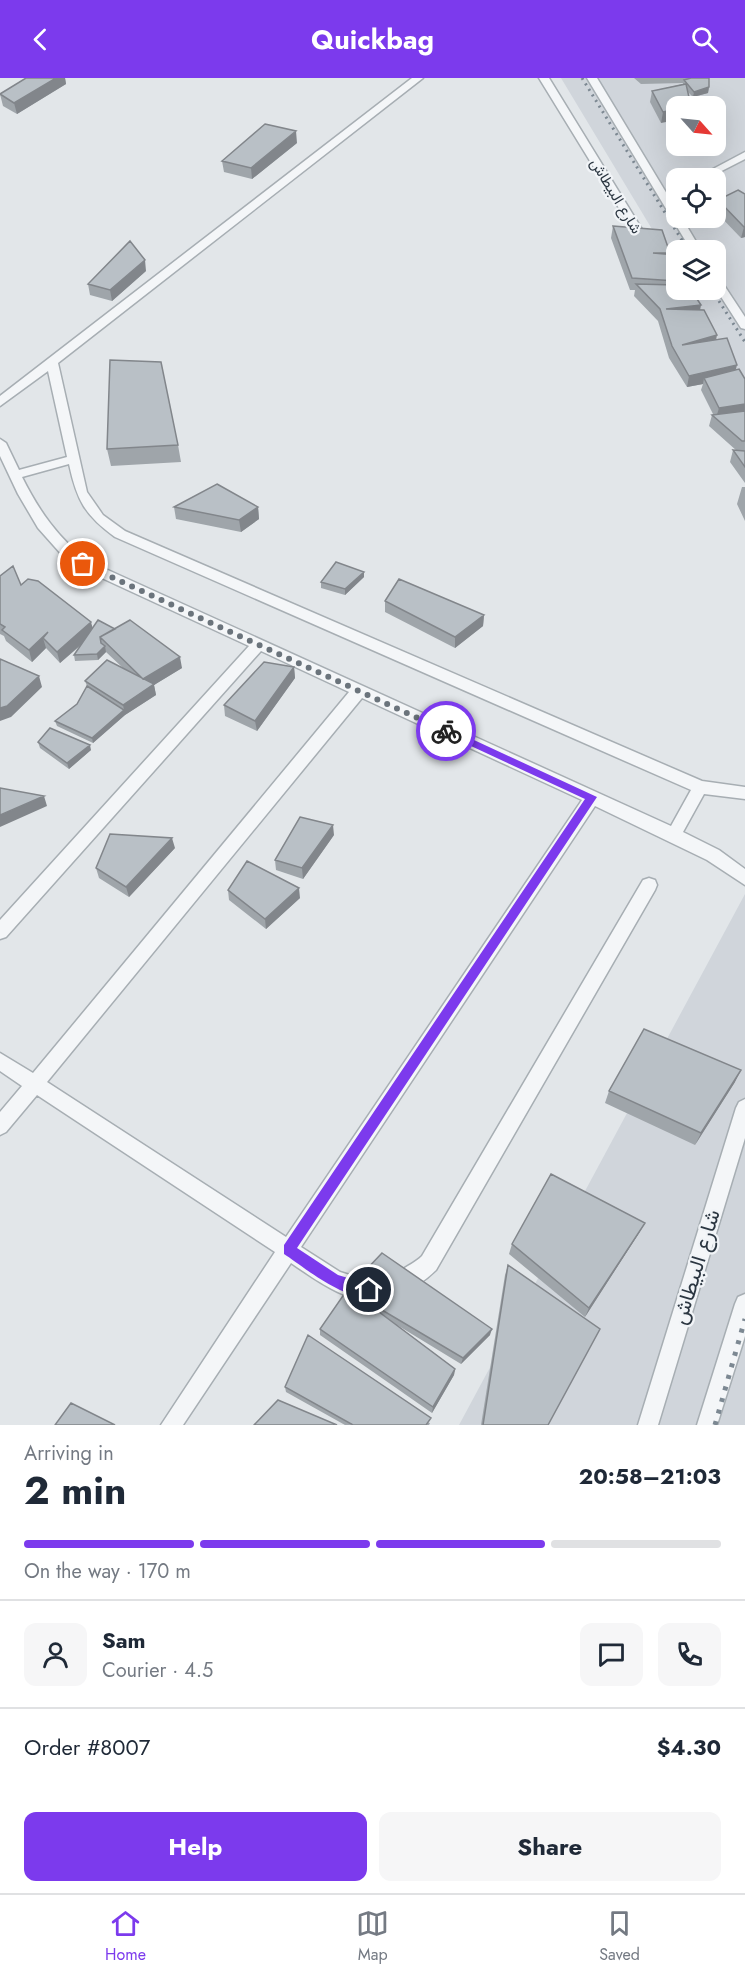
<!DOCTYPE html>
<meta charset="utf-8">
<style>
body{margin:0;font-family:Jost,Vazirmatn,sans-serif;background:#f6f6f7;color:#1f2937;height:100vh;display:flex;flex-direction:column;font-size:22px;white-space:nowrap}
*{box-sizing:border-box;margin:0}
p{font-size:20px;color:#747a83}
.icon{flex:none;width:33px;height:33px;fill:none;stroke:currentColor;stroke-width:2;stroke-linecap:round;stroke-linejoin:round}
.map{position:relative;height:1347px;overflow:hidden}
.side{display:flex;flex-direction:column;background:#fff;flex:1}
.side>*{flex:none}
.needle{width:39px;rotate:117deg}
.buttons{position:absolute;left:666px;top:18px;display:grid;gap:12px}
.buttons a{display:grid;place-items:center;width:60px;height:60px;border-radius:12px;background:#fff;box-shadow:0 6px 24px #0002;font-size:30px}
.pin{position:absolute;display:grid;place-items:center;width:51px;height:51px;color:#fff;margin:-26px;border:3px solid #fff;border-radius:50%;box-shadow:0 2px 6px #0007}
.courier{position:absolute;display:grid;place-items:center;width:60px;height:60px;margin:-30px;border:4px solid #7c3aed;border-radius:50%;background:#fff;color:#222;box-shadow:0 2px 8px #0007}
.head em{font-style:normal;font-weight:700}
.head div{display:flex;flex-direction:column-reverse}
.head{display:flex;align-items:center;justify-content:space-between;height:102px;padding:0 24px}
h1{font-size:39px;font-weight:700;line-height:45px}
.bar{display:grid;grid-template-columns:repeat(4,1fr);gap:9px 6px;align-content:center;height:72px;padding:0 24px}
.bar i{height:8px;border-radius:4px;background:#e0e1e3}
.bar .on{background:#7c3aed}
.bar p{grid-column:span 4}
.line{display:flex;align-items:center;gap:15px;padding:0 24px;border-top:2px solid #e0e1e3}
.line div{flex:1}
.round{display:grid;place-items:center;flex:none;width:63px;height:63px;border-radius:12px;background:#f6f6f7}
.primary-button{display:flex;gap:12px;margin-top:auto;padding:12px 24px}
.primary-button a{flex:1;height:69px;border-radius:12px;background:#7c3aed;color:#fff;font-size:24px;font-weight:700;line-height:69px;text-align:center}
.primary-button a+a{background:#f6f6f7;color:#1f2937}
header{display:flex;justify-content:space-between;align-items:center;height:78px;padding:0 24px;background:#7c3aed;color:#fff;font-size:27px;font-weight:700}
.menu{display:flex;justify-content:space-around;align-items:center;height:84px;border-top:2px solid #e0e1e3;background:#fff;font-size:16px;color:#747a83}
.menu a{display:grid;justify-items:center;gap:3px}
.menu .on{color:#7c3aed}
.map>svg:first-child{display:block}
.built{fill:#d0d5db;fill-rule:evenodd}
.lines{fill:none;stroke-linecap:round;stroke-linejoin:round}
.lane-casing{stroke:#a7aeb3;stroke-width:3}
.lane{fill:#f4f6f8;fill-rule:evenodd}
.rail-far1{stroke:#7c8892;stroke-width:3;stroke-dasharray:2 4.5;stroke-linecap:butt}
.rail{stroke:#7c8892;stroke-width:5;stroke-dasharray:4 8;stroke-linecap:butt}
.wall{fill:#9fa5aa}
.shaded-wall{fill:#82868b}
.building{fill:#b9c0c6;stroke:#82868b;stroke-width:1.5}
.route{fill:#7c3aed}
.done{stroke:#6b747c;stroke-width:6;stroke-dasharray:0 10.8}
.labels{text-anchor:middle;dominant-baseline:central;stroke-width:4.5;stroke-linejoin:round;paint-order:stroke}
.far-street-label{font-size:15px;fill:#2b3641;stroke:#f1f4f7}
.near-street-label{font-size:21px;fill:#2b3641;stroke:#f1f4f7}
</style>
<header><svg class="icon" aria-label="back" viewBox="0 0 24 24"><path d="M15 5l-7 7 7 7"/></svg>Quickbag<svg class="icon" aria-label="search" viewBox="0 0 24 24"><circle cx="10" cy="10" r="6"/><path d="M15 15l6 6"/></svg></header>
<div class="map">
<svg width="745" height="1347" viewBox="0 0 745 1347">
<rect width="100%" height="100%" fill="#e2e6e9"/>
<path class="built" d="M561 0H745V306L689 212H716V172H676V191ZM676 28H716V68H676ZM676 100H716V140H676Z
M745 816V1347H459Z"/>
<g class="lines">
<defs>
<path id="lane" d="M412 0H423L58 285 87 414 103 437 125 453 702 703 745 709V721L704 716 683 754 719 772 745 791V807L707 782 595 728 301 1169 340 1194 375 1205 378 1212 375 1219C350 1229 311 1198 291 1185L183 1347H161L275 1174 37 1017 6 1054 0 1057V1034L22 1008 0 993V975L33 995 349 614 261 573 6 859 0 861V842L249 568 78 489 62 477 38 450 18 416 0 378V361L6 365 19 392 67 379 48 293 0 328V318ZM69 386C77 423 85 437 115 459L691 712 671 748 88 483C58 460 39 433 22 399ZM362 620 582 722 286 1159 47 1004Z
M539 0H549L651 166 650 168 641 166Z
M587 0H597L676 131V140H682L701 172H691Z
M745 74V81L708 100H696Z
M716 200 720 201 745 239V251L741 250 716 211Z
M649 800 655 802 657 807 655 812 436 1192C425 1203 412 1211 397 1217L390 1214 387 1207C392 1194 412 1188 422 1178L643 802Z
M745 1021V1060L658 1347H638L736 1030 739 1024Z
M745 1216V1258L717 1347H697L735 1226 738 1219Z"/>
</defs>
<use href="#lane" class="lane-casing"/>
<use href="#lane" class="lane"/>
<path class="rail-far1" d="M582 0 688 172
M712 212 745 264"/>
<path class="rail" d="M715 1347 745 1241"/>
</g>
<path class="wall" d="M26 0H65L66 6 17 36 3 28 0 16Z
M634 0H709V9L708 15 693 19 687 13 661 45 650 24 652 13 683 6V5L641 6Z
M297 65 252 101 224 94 222 83Z
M745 116V159L741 160 716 134V131L718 122Z
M613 148 670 175V176L676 177V212L700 232 716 261 736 292 745 301V405L730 384 733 372 737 373 709 348 712 337 713 336 701 312 703 306 687 309 669 280 658 243 634 218 635 212H630L611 160Z
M146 193 112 223 90 217 88 206Z
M178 367 181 384 111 388 107 371Z
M742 409H745V443L737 426Z
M174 429H258L259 441 241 454 176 441Z
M0 497 21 507 93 550 182 590 154 607 156 617 125 637 93 665 57 648 55 643 77 626 87 608 85 603 124 591 106 574 98 582 75 583 74 577 80 568 60 585 46 570 32 584 6 563 4 558 0 556Z
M364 499 345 517 321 510V504Z
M385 523 484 537 483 548 455 570 385 534Z
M294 589 295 600 257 653 225 638 224 627Z
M38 664 91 672 69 691 40 670Z
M334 757 303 801 276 792 275 782Z
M175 770 129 819 99 800 96 790Z
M228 812 300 820 266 851 229 822Z
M735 1004 695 1067 605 1025 609 1013Z
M645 1145 639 1155 585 1239 509 1176 512 1166Z
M508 1187 549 1347H481L505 1197Z
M347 1212 490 1257 461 1286 397 1247 455 1291 454 1297 432 1335 320 1257V1251Z
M285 1309 430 1345 429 1347H345L286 1314Z"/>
<path class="shaded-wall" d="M56 0H65L66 6 17 36 14 25Z
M709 9 708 15 693 19 694 14Z
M676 31V42L661 45 663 34Z
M296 53 297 65 252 101 251 90Z
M744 149H745V159L741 160Z
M145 182 146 193 112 223 110 212Z
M701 227 699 238 666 231Z
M717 257 715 269 682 267Z
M737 287 734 299 704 300 703 306 687 309 689 298Z
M745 326V337L716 340 719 330Z
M258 429 259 441 241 454 239 442Z
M364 494V499L345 517V511Z
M484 537 483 548 455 570V559Z
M91 544 94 555 60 585 57 574Z
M48 554 43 560 46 570 32 584 29 572Z
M105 568 106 574 98 582 97 576Z
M180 579 182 590 154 607 156 617 125 637 93 665 92 660 124 632 123 627 143 601Z
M294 589 295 600 257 653 255 643Z
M39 598 42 609 11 639 0 643V630Z
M90 667 91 672 69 691 67 685Z
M44 718 47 728 0 749V737Z
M333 747 334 757 303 801 302 790Z
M172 760 175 770 129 819 126 809Z
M299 810 300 820 266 851 265 841Z
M741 992 735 1004 695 1067 701 1055Z
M645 1145 639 1155 585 1239 589 1230Z
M492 1251 490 1257 461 1286 463 1280Z
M455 1291 454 1297 432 1335 433 1329Z"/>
<path class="building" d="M26 0H56L14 25 0 16Z
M691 0H709V9L694 14 684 2Z
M686 6 691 28H676V31L663 34 652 13Z
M265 46 296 53 251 90 222 83Z
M738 112 745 116V149H744L718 122Z
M613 148 662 152 670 175H653L676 177V203L632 200Z
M130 163 145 182 110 212 88 206Z
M636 206 676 207V212H691L701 227 666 231 704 232 717 257 682 267 727 260 737 287 689 298 672 268 660 231Z
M110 282 161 284 178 367 107 371Z
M739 291 745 301V326L719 330 704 300Z
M745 333V363H742L712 337Z
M733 372 745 373V389Z
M217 406 258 429 239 442 174 429Z
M336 484 364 494 345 511 321 504Z
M13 488 21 507 28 501 38 503 91 544 57 574 43 560 48 554 29 572 2 552 5 549 0 546V498Z
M399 501 484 537 455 559 385 523Z
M98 542 115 551 100 559 101 565 105 568 97 576 74 577Z
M130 542 180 579 143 601 100 559Z
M0 581 39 598 7 628 0 630Z
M107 582 154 606 123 627 85 603Z
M264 584 294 589 255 643 224 627Z
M87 608 124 632 92 660 55 643 77 626Z
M50 650 90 667 67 685 38 664Z
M0 710 44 718 0 737Z
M300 739 333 747 302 790 275 782Z
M110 756 172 760 126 809 96 790Z
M247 783 299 810 265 841 228 812Z
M644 951 741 992 701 1055 609 1013Z
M551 1096 645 1145 589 1230 512 1166Z
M382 1175 492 1251 463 1280 355 1216 455 1291 433 1329 320 1251 347 1212Z
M508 1187 600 1251 548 1347H483Z
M308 1257 431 1340 426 1347H353L285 1309Z
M278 1322 337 1347H254Z
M71 1325 115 1347H55Z"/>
<path class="route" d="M446 649 597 719 297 1170 338 1197 374 1208V1217C349 1227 304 1189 284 1176V1167L585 721 443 655 441 653Z"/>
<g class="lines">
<path class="done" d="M83 486 446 653"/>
</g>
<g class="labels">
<g class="far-street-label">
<text transform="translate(616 118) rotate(59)">شارع البيطاش</text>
</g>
<g class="near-street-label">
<text transform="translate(696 1189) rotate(-73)">شارع البيطاش</text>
</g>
</g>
</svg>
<div class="buttons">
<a><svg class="needle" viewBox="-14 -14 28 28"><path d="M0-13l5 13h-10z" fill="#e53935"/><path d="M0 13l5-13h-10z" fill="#747a83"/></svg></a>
<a><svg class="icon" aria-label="locate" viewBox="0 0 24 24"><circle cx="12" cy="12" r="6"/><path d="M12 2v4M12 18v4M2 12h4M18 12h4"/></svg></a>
<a><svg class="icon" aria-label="layers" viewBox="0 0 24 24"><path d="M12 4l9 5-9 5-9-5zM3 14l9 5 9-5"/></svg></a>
</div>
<div class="pin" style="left:83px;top:486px;background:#ea580c"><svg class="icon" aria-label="bag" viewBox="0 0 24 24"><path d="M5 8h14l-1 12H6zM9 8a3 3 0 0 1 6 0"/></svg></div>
<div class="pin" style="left:369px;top:1212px;background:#1f2937"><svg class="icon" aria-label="home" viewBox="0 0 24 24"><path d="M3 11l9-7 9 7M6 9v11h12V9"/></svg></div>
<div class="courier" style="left:446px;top:653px"><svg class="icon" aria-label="bike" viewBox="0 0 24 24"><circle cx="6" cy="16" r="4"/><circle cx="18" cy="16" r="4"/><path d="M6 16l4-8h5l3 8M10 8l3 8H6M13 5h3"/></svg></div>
</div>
<section class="side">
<div class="head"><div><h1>2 min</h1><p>Arriving in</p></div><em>20:58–21:03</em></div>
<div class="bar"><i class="on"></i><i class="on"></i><i class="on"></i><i></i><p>On the way · 170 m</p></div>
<div class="line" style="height:108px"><a class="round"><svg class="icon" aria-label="person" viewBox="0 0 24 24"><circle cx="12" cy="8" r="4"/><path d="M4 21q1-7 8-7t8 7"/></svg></a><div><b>Sam</b><p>Courier · 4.5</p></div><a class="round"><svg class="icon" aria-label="chat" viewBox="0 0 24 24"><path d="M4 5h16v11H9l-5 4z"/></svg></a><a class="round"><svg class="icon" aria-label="phone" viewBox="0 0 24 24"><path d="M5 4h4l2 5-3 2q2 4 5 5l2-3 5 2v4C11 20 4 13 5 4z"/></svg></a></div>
<div class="line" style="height:78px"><div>Order #8007</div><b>$4.30</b></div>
<div class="primary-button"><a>Help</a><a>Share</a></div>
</section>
<nav class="menu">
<a class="on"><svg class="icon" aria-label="home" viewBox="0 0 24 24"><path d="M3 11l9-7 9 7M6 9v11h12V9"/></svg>Home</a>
<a><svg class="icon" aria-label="map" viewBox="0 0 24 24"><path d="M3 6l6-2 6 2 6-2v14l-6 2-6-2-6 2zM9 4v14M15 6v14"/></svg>Map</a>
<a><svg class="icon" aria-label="saved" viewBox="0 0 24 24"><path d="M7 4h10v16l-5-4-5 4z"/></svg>Saved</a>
</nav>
